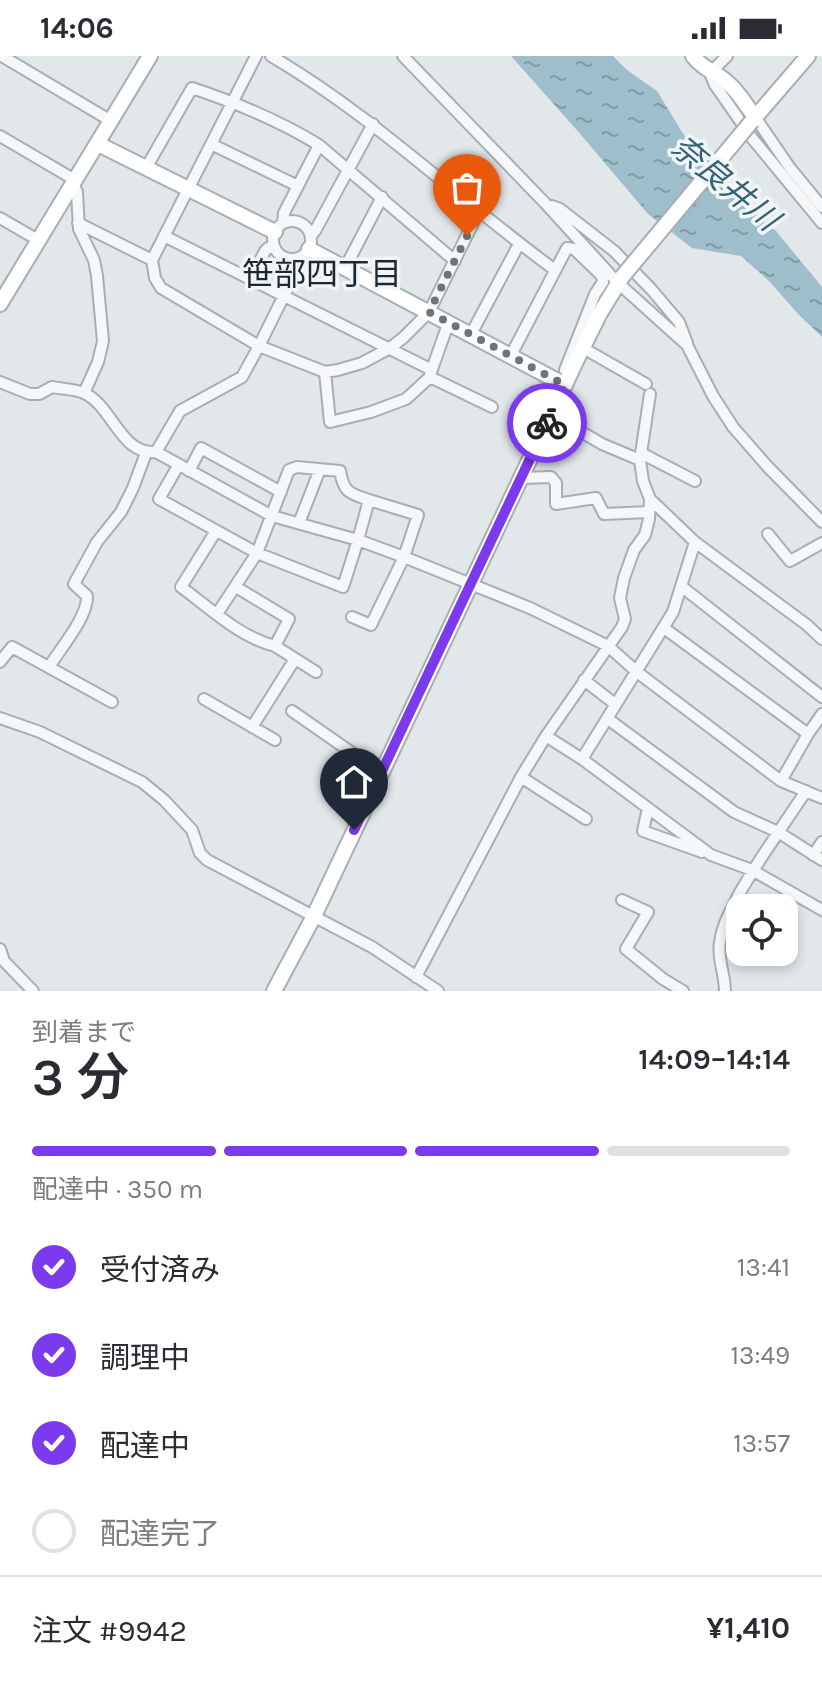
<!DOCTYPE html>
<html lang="ja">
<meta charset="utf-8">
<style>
body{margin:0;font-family:Karla,"Noto Sans JP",sans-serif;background:#f7f7f7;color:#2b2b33;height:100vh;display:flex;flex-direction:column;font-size:30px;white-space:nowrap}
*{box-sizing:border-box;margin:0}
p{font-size:26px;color:#7c7c81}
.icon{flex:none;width:44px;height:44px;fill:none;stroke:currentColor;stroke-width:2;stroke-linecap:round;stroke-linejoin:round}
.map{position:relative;height:935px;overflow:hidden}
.sheet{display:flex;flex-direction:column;background:#fff;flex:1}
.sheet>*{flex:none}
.controls{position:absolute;left:726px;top:838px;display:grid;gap:16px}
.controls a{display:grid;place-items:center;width:72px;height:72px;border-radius:16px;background:#fff;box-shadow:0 4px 12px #0003;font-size:40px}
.pin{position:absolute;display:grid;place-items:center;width:68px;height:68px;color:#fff;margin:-82px -34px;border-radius:50% 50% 50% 0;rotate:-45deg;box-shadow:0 0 8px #0007}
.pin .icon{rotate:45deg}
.courier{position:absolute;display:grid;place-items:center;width:80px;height:80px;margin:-40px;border:6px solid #7c3aed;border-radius:50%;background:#fff;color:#222;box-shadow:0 2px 10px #0007}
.summary em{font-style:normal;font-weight:600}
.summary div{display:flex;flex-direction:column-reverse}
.summary{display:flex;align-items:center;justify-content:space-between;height:136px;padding:0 32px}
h1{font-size:52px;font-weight:600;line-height:60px}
.bar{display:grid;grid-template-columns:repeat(4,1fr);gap:12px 8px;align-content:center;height:96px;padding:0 32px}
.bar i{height:10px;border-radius:6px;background:#e1e1e2}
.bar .active{background:#7c3aed}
.bar p{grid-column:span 4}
.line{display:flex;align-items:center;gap:20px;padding:0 32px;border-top:2px solid #e1e1e2}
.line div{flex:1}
ol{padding:0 32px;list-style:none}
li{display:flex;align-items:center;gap:24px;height:88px}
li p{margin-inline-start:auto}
li .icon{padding:8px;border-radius:50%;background:#7c3aed;color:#fff;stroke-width:4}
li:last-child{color:#7c7c81}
li i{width:44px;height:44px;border:4px solid #e1e1e2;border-radius:50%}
.status{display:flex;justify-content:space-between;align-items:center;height:56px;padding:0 40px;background:#fff;direction:ltr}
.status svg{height:22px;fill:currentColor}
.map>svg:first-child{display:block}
.water{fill:url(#water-ripples)}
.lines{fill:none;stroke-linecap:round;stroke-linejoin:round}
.street-casing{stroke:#a7afb4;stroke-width:14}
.secondary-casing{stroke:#a7afb4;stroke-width:18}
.street{stroke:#f5f7f8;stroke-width:10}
.secondary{stroke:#fff;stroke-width:14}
.secondary-bridge-casing{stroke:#a7afb4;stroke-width:18;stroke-linecap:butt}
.secondary-bridge{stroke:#fff;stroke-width:14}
.done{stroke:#6a767d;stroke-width:8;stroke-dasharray:0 14.4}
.route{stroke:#7c3aed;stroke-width:10}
.labels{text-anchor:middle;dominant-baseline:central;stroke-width:7;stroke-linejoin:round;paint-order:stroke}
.water-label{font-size:32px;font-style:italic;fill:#346276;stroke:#f1f5f8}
.neighbourhood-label{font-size:32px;fill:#1c2933;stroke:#f1f5f8}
</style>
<div class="status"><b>14:06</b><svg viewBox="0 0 49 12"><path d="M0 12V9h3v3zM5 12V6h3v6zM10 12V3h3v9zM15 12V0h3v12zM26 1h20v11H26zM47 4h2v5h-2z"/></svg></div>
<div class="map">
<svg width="822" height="935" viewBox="0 0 822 935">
<defs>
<pattern id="water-ripples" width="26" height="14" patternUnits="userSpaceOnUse" patternTransform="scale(2)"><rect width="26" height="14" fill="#9dbeca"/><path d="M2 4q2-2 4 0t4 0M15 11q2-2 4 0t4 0" fill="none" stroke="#809ba6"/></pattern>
</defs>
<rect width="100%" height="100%" fill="#e2e7ea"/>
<path class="water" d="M511 0H613L627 14 657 35 682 76 726 134 776 175 822 231V281L798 258 770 226 741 200 692 192 648 158 582 80Z"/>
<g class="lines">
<defs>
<path id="street" d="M2 0 111 65
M256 0 152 204 155 222 161 232 259 290 325 316 338 314 362 307 390 292 403 282 429 256 479 155
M271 0C375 61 459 144 555 214
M403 0 545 147 617 226 687 289 713 340 733 371 767 410 822 466
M727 0 710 17 715 29 752 82 822 167
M755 61 790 112 822 151
M0 80 75 124
M211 88 298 130
M146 112 192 32C237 47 280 65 319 89L455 205
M73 128 77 136 79 173 94 204 97 220 103 285 98 306 84 337
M552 150 560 153 614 195 651 233 679 266 687 287
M0 162 38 184
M273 184a19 19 0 1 1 38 0a19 19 0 1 1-38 0Z
M78 167 152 204
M283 167 284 157 319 89
M164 180 432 314
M311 180 315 175 373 68
M345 212 382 141
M251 222 265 195 268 192 274 191
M470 280 519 188
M583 292 646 328
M510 301 567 192 574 193 602 220 603 226 595 238 565 314
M325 316 330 366 371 356 406 343 430 321 492 351
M430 319 448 268
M0 326 30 338H39L52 331C62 333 75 333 84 337 113 350 120 399 156 396L180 355 242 321 259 290 298 211V203
M551 358 602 388 640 404 643 425 650 443 695 486 807 569 822 583
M156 396 272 460 358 484 343 531 257 497 159 443 178 410
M641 397 695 425
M640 404 650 338
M189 415 201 392 281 436
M521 422 551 421 556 427V448L596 442 604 458 649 456
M299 467 320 413
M216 475 181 531C210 552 239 581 275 590
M768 478 790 505 822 487
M681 530 822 641
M236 531 289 563 275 590 316 616
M217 558 257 497 289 414 297 411 340 415C344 437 349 437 369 444
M352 561 371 569 404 501 418 459 369 444 358 484 404 501 530 552 608 590 637 616 781 725 822 742
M664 572 808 678
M0 606 12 591 112 646
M49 611C60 593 88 561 87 540L74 528 97 486 121 456 133 432 146 397
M584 624 615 648
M204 643 275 684
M292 655 381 717
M0 662 40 676 142 726 164 744 192 774 200 797 207 804 372 891 438 935
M608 663 734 756 778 776 822 804
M252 671 295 603
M546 680 582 703 711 799 752 814 822 854
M582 703 673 556 695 486
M521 721 586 763
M781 725 808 678 822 658
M648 752 643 775 702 796
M813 799 822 786
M622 844 648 856 626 893 663 923 683 935
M0 893 4 905 33 935
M416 921 521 721 546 680 622 571 625 563 620 542 624 522 634 494 645 479 649 463 650 443
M725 935C725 918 717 903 720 886 722 869 731 855 738 840 758 804 783 770 806 735"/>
<path id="secondary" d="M693 0C704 15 718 16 730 29 740 38 747 51 755 61
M752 65 808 0
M98 88 275 176
M309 193 565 329
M0 248 150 0
M274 935 314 860 578 301 600 257 622 221"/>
</defs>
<use href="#street" class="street-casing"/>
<use href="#secondary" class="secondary-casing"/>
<use href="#street" class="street"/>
<use href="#secondary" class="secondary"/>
<defs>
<path id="secondary-bridge" d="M622 221 752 65"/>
</defs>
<use href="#secondary-bridge" class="secondary-bridge-casing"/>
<use href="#secondary-bridge" class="secondary-bridge"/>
</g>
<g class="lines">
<path class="done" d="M467 180 429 256 565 329 547 367"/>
<path class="route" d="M354 774 547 367"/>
</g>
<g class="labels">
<g class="water-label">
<text transform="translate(725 127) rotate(40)">奈良井川</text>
</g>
<g class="neighbourhood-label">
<text x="322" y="218">笹部四丁目</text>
</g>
</g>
</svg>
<div class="controls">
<a><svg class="icon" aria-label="locate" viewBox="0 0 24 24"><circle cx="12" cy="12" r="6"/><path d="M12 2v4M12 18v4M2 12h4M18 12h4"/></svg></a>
</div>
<div class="pin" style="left:467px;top:180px;background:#ea580c"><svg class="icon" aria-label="bag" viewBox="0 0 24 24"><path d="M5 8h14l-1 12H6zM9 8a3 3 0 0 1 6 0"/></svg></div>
<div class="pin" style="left:354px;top:774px;background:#1f2937"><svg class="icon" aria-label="home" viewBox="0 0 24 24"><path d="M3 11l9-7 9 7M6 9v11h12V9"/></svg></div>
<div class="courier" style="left:547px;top:367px"><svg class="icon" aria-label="bike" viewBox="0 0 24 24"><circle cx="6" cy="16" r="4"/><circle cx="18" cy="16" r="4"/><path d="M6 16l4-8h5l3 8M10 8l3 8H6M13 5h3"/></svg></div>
</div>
<section class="sheet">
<div class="summary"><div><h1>3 分</h1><p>到着まで</p></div><em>14:09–14:14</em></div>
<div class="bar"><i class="active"></i><i class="active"></i><i class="active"></i><i></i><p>配達中 · 350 m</p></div>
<ol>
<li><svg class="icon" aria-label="check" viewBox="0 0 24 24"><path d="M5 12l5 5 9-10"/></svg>受付済み<p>13:41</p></li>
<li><svg class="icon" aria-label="check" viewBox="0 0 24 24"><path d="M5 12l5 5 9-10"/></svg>調理中<p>13:49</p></li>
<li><svg class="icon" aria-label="check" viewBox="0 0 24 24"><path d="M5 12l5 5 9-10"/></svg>配達中<p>13:57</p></li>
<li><i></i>配達完了</li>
</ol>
<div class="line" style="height:104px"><div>注文 #9942</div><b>¥1,410</b></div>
</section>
